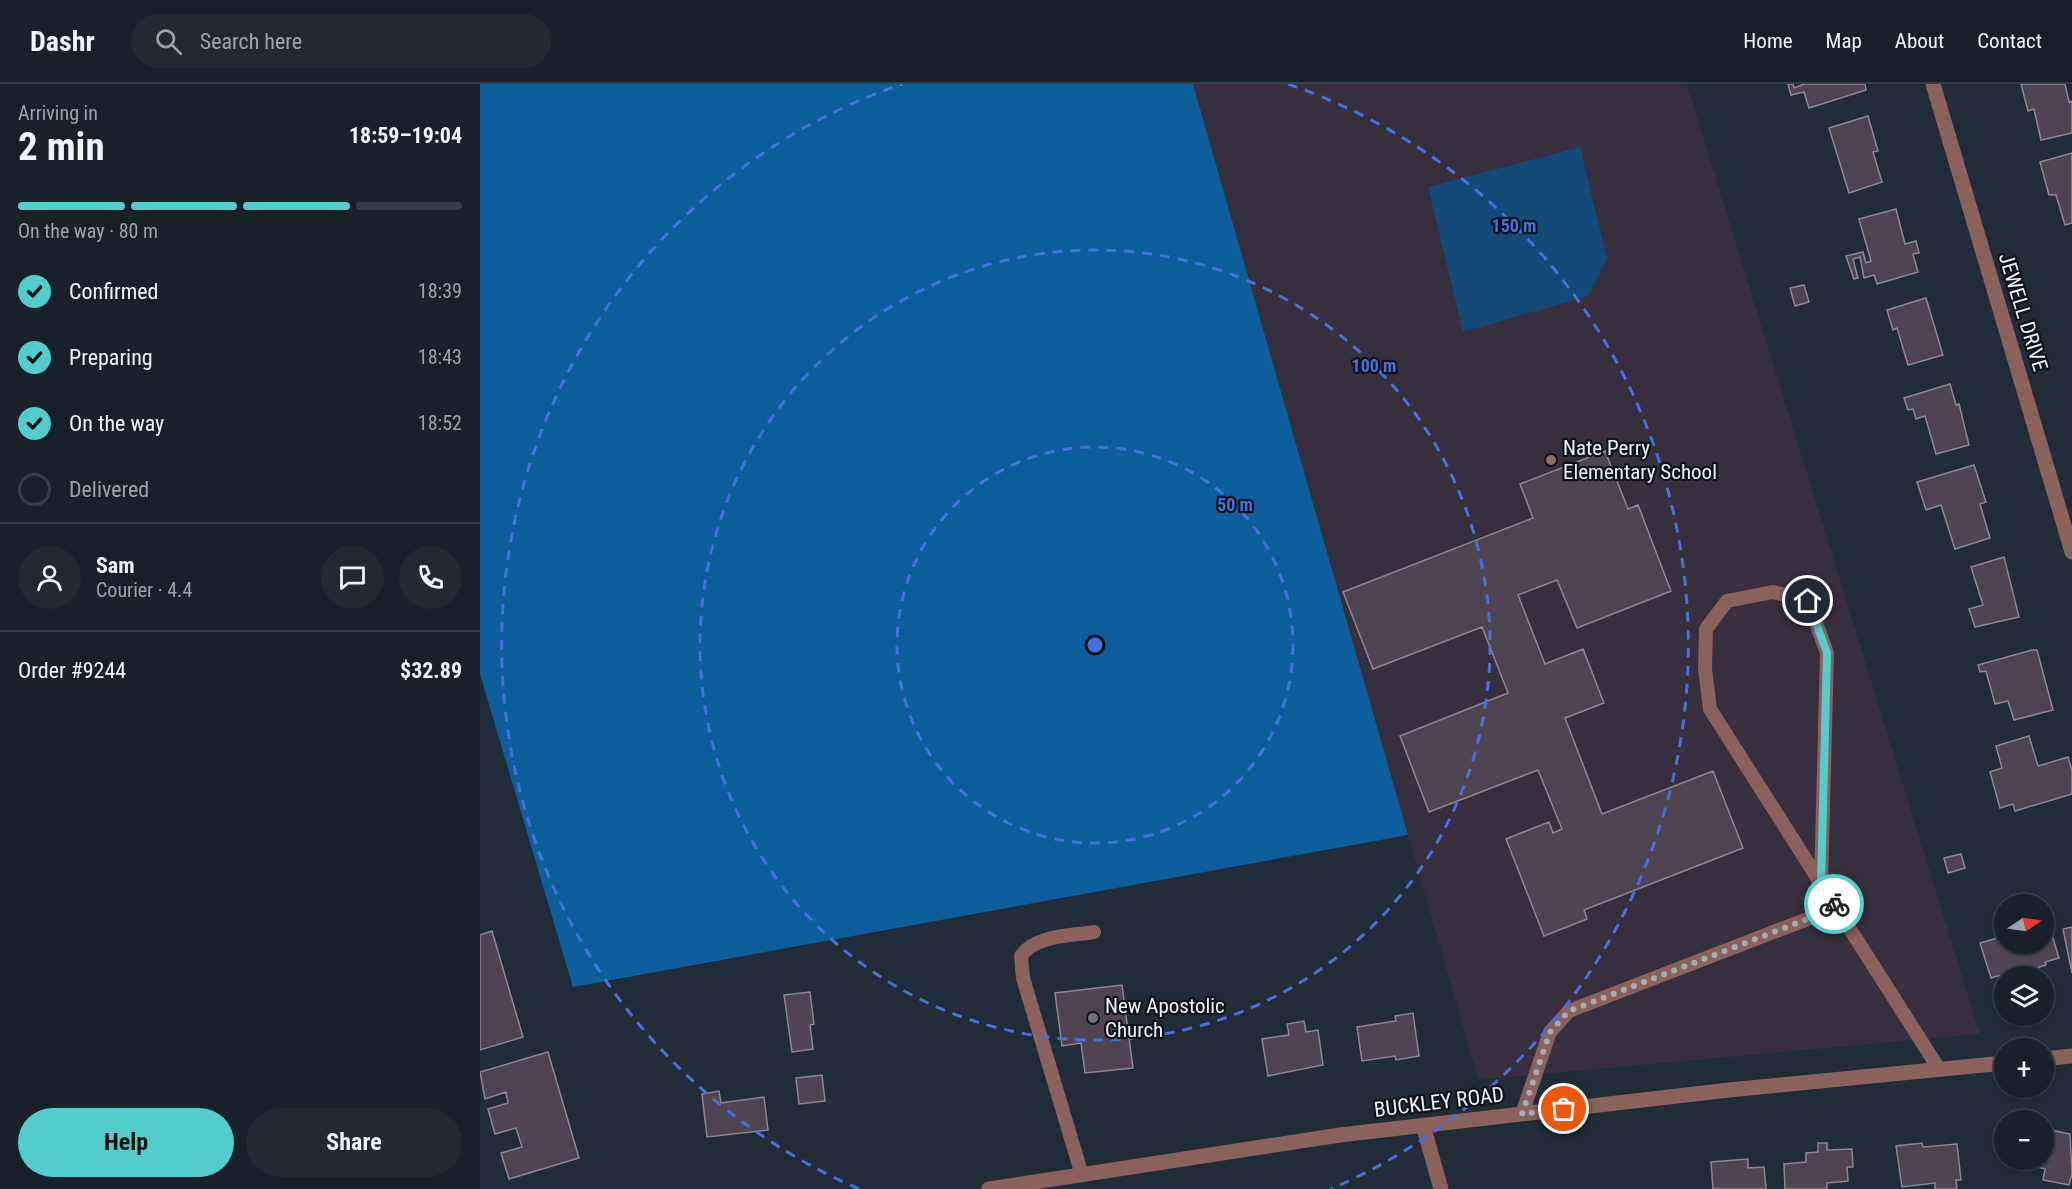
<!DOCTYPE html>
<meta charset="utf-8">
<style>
body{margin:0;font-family:"Roboto Condensed",sans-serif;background:#212931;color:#f1f3f6;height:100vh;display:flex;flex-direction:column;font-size:22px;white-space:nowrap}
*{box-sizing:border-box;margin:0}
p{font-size:20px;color:#9fa3a8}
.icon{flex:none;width:33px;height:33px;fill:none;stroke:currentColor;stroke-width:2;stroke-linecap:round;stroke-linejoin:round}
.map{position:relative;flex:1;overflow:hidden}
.sheet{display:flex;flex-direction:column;background:#182129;width:480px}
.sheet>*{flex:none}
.needle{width:39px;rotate:77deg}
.fabs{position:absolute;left:1514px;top:810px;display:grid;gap:12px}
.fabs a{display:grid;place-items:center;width:60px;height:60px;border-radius:50%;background:#182129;box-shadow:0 2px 4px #0004,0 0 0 2px #363e46;font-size:30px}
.pin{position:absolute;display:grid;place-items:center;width:51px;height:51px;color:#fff;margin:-26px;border:3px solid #fff;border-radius:50%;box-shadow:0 2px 6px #0007}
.courier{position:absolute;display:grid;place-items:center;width:60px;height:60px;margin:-30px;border:4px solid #52cdcc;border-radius:50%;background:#fff;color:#222;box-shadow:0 2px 8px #0007}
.head em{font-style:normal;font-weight:700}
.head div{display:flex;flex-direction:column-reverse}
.head{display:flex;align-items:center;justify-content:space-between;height:102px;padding:0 18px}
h1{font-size:39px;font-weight:700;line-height:45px}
.bar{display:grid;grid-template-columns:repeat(4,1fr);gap:9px 6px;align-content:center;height:72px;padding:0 18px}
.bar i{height:8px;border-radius:4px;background:#363e46}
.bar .on{background:#52cdcc}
.bar p{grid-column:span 4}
.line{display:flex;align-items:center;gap:15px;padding:0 18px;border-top:2px solid #363e46}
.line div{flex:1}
.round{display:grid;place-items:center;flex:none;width:63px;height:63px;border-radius:32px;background:#212931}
ol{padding:0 18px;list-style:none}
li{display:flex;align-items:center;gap:18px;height:66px}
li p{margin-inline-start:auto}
li .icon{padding:6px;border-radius:50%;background:#52cdcc;color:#111;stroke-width:4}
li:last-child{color:#9fa3a8}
li i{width:33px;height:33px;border:3px solid #363e46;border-radius:50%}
.cta{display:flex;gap:12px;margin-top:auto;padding:12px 18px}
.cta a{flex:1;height:69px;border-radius:36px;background:#52cdcc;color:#111;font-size:24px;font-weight:700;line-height:69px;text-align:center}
.cta a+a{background:#212931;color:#f1f3f6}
header{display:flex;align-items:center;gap:36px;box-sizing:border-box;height:84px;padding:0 30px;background:#182129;border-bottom:2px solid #363e46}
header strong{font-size:28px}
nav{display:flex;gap:33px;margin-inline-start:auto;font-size:21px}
.search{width:420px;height:54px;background:#212931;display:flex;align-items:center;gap:15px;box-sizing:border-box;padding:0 21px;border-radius:33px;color:#9fa3a8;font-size:22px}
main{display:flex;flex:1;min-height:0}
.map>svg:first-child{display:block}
.education{fill:#372e3e}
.green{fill:#134a78}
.forest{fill:#0d5f9b}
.building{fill:#4f4552;stroke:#918594;stroke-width:1.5}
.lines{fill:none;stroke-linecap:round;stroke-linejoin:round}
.service{stroke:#8a615b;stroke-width:14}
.minor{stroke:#8a615b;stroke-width:15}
.tertiary{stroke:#8a615b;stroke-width:15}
.done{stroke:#a4adb6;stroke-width:6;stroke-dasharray:0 10.8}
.route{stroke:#52cdcc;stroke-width:8}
.ring{fill:none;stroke:#466fdf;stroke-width:3;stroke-dasharray:10 8}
.education-dot{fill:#8d6e63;stroke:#0f1419;stroke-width:2}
.worship-dot{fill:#6b7280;stroke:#0f1419;stroke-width:2}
.labels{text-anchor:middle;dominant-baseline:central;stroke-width:4.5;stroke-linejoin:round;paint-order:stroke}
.street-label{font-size:21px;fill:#ebf3fb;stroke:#0f1419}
.poi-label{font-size:21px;fill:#ebf3fb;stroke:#0f1419;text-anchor:start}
.centre{fill:#466fdf;stroke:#0f1419;stroke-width:3}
.ring-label{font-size:18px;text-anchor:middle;font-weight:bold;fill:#466fdf;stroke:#0f1419;stroke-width:4.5;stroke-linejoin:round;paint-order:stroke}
</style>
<header>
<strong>Dashr</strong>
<div class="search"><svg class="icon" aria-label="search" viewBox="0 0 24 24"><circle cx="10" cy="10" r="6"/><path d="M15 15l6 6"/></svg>Search here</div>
<nav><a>Home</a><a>Map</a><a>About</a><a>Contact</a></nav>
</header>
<main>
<section class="sheet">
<div class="head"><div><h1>2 min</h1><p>Arriving in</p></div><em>18:59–19:04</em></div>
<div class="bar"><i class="on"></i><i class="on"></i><i class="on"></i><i></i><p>On the way · 80 m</p></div>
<ol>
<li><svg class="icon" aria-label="check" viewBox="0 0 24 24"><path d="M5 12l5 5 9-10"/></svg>Confirmed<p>18:39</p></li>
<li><svg class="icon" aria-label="check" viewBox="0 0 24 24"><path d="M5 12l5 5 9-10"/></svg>Preparing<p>18:43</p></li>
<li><svg class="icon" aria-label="check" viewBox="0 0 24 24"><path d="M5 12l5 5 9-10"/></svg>On the way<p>18:52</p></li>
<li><i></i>Delivered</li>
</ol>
<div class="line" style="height:108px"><a class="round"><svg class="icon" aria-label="person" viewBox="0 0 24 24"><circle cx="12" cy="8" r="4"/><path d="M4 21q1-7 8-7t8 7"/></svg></a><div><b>Sam</b><p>Courier · 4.4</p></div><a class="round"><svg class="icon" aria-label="chat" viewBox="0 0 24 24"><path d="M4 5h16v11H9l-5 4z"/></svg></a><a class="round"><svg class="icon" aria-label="phone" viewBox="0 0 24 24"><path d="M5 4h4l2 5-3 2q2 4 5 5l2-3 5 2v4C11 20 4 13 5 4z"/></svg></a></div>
<div class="line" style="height:78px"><div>Order #9244</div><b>$32.89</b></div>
<div class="cta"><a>Help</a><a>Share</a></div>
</section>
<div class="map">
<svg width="1592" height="1105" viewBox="0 0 1592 1105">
<rect width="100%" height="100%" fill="#202c37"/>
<path class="education" d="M713 0H1207L1500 950 998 996Z"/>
<path class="green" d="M1100 63 1127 175 1108 212 983 248 948 103Z"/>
<path class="forest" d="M0 0H713L928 751 93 903 0 590Z"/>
<path class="building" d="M1308 0H1313L1314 4 1324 0H1385L1386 6 1329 24 1324 8 1311 11Z
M1541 0H1585L1589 18 1592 17V49L1561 56 1554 25 1548 27Z
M1388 32 1398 67 1393 68 1402 98 1369 109 1349 44Z
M1592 69V139L1585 141 1576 111H1569L1560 78Z
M1416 125 1425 160 1436 157 1439 169 1433 170 1438 188 1397 200 1394 191 1384 194 1380 173 1373 175 1378 194 1374 195 1366 172 1383 168 1386 179 1391 177 1379 135Z
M1324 201 1329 218 1315 222 1310 204Z
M1446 214 1463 271 1428 281 1417 244 1413 246 1407 226Z
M1470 300 1476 321 1479 320 1489 361 1456 370 1445 332 1436 335 1433 325 1428 326 1424 314Z
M1125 367 1148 425 1158 421 1191 507 1097 544 1077 496 1038 511 1065 580 1103 565 1124 619 1085 634 1122 730 1233 687 1263 764 1104 826 1107 835 1064 852 1026 755 1069 738 1073 749 1082 745 1058 686 949 728 920 652 1028 609 1002 543 893 585 863 508 1053 434 1040 400Z
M1494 381 1506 418 1500 420 1510 454 1475 465 1461 421 1446 426 1437 398Z
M1524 473 1539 533 1495 543 1489 525 1503 521 1491 483Z
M1552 566H1557L1573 626 1534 636 1528 617 1515 620 1506 587 1500 588 1498 581Z
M1549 652 1558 682 1588 673 1592 686V710L1535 727 1533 720 1520 724 1510 688 1522 684 1516 662Z
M1481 770 1485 784 1468 789 1464 774Z
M1569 841 1579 874 1565 878 1566 881 1540 889V885L1511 894 1500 859 1524 852V860H1563V843Z
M1592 843V889L1583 845Z
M12 847 43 953 0 966V851Z
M642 901 653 984 605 989 601 959 582 962 575 909Z
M330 908 334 940 330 941 333 965 312 968 304 911Z
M933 929 939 972 916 976 915 972 882 977 877 943 916 937 915 932Z
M824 937 826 948 838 946 843 981 788 992 782 955 809 951 807 940Z
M68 968 99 1074 29 1095 21 1069 42 1063 36 1044 15 1050 8 1025 28 1019 26 1008 5 1015 0 988Z
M342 991 345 1017 319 1020 316 994Z
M239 1007 241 1019 284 1013 288 1046 227 1053 222 1010Z
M1567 1045 1590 1050 1592 1090 1589 1101 1563 1096 1565 1085 1558 1083 1560 1076H1563Z
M1338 1059H1347V1066L1372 1065 1373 1083H1367L1368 1097 1347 1099V1105H1305L1304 1080 1326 1078V1069L1338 1068Z
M1442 1059 1443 1063 1477 1060 1481 1096H1476L1477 1105H1455V1099L1422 1103 1416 1062Z
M1268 1075V1084L1284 1083 1286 1105H1233L1231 1078Z"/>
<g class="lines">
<path class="service" d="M1341 799 1347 569 1328 517 1293 508 1247 517 1226 545 1225 585 1230 625 1459 985
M1042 1030 1070 948 1089 927 1356 824
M602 1091 543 894 541 872C555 851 590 852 614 848"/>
<path class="minor" d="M1453 0 1592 468"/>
<path class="tertiary" d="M1563 975 1592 972
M943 1041 961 1105
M509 1105 860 1051 1249 1006 1524 979"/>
</g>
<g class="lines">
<path class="done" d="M1084 1025 1042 1030 1070 948 1089 927 1356 824 1354 820"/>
<path class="route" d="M1328 517 1347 569 1341 799 1354 820"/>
</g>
<g class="ring">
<circle cx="615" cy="561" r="198"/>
<circle cx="615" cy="561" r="395"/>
<path d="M379 1105A593 593 0 0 1 422 0M808 0A593 593 0 0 1 851 1105"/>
</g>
<circle class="education-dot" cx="1071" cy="376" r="6"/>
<circle class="worship-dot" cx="613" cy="934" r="6"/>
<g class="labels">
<g class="street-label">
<text transform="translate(1543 228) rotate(73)">JEWELL DRIVE</text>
<text transform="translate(959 1018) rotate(-7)">BUCKLEY ROAD</text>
</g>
<g class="poi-label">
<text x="1083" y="364">Nate Perry<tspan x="1083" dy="24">Elementary School</tspan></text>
<text x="625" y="922">New Apostolic<tspan x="625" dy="24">Church</tspan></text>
</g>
</g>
<circle cx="615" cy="561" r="9" class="centre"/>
<g class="ring-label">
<text x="1034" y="148">150 m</text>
<text x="894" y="288">100 m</text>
<text x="755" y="427">50 m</text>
</g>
</svg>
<div class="fabs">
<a><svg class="needle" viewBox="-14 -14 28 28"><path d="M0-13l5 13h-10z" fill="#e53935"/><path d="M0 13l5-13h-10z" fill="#9fa3a8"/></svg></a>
<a><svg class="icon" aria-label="layers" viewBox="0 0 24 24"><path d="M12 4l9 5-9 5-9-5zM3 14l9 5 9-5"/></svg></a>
<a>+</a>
<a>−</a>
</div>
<div class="pin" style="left:1084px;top:1025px;background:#ea580c"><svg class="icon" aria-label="bag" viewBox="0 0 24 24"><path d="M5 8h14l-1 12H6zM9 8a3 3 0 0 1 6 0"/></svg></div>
<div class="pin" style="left:1328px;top:517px;background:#1f2937"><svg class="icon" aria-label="home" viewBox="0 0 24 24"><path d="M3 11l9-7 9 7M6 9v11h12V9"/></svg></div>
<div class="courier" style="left:1354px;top:820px"><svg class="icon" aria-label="bike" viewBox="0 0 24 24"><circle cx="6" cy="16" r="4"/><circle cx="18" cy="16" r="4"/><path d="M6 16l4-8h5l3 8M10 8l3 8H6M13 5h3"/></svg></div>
</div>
</main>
